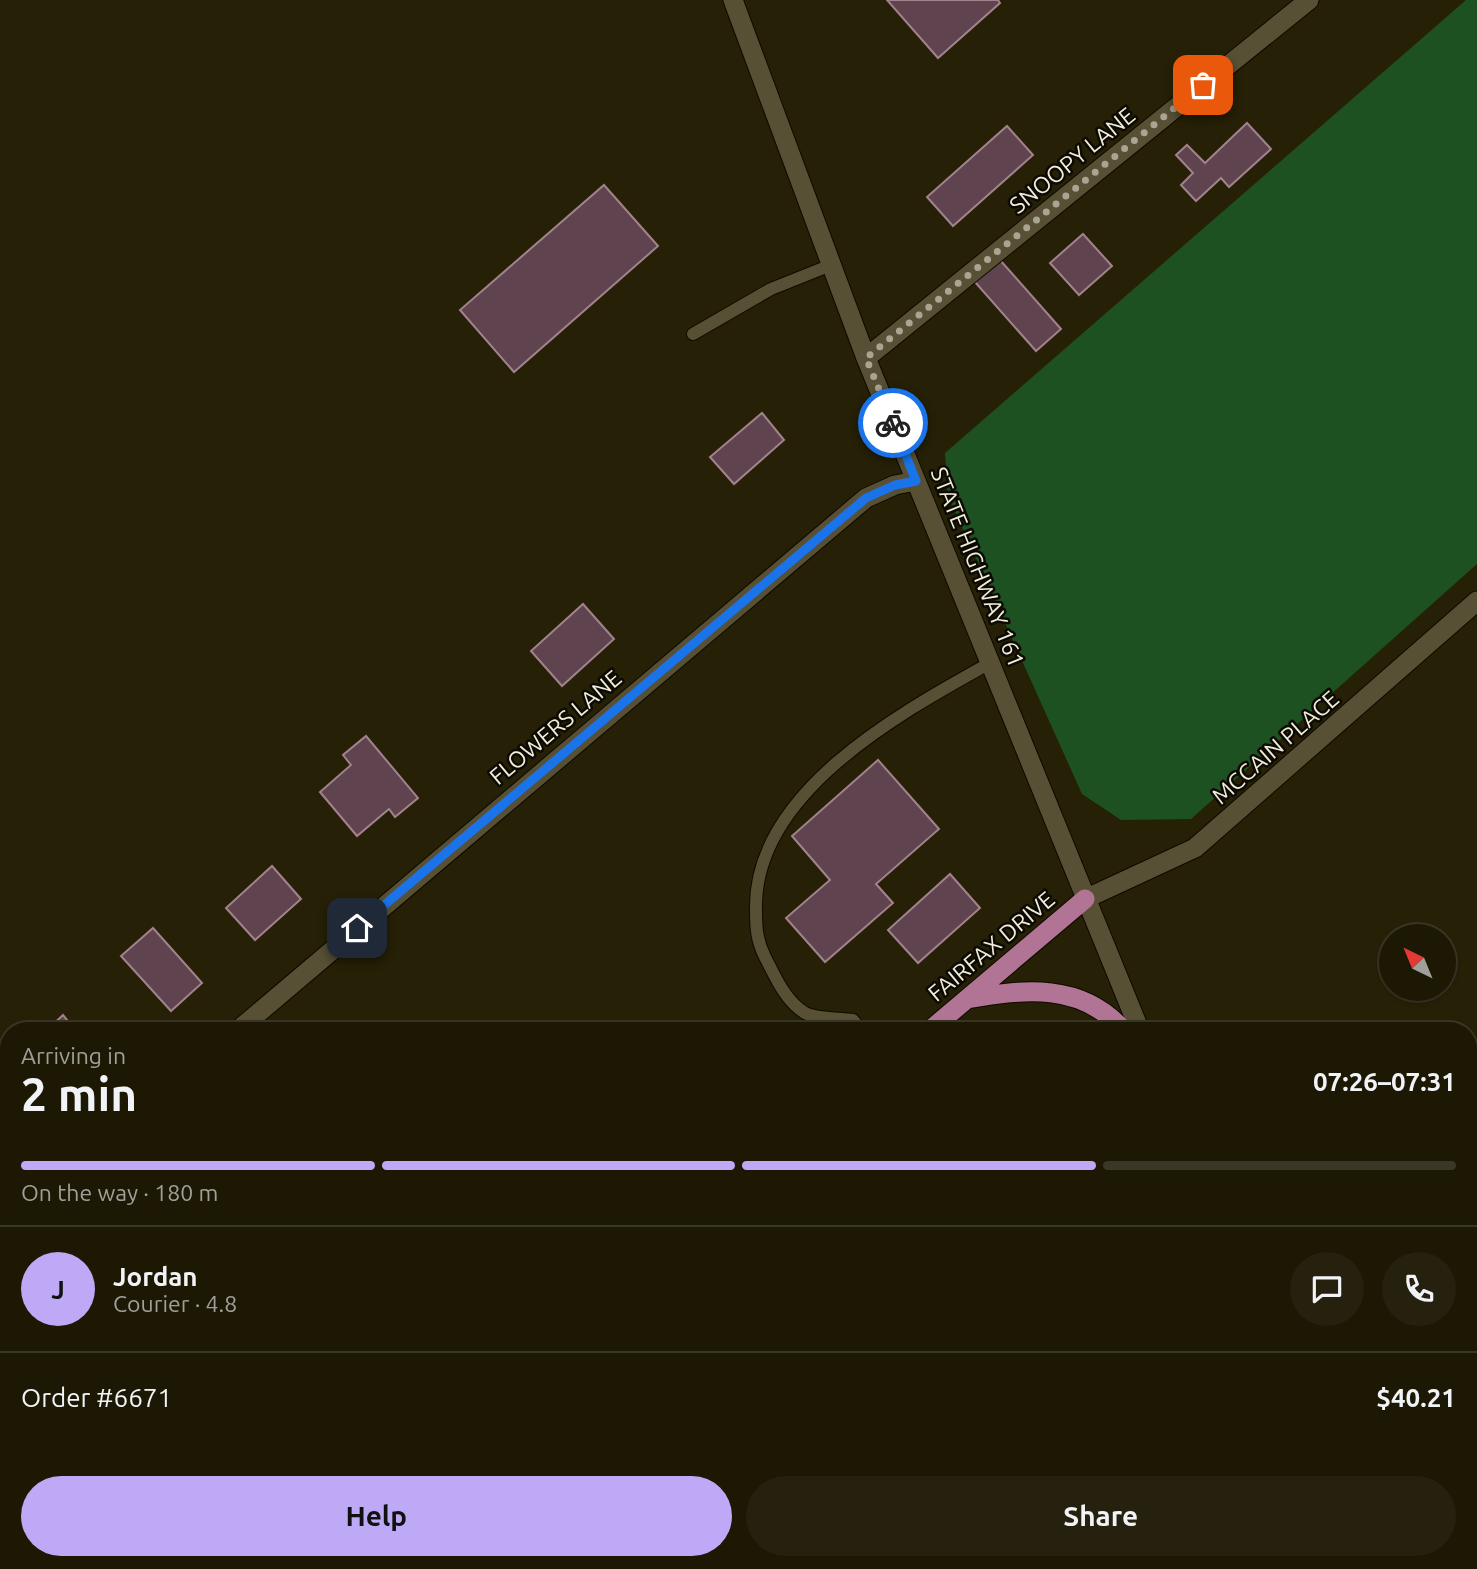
<!DOCTYPE html>
<meta charset="utf-8">
<style>
body{margin:0;font-family:Ubuntu,sans-serif;background:#25210e;color:#f1f3f6;height:100vh;display:flex;flex-direction:column;font-size:26px;white-space:nowrap}
*{box-sizing:border-box;margin:0}
p{font-size:23px;color:#a0a09a}
.icon{flex:none;width:38px;height:38px;fill:none;stroke:currentColor;stroke-width:2;stroke-linecap:round;stroke-linejoin:round}
.map{position:relative;flex:1;overflow:hidden}
.details{position:absolute;left:0px;top:1022px;width:1477px;height:548px;display:flex;flex-direction:column;background:#1c1804;border-radius:28px 28px 0 0;box-shadow:0 2px 5px #0004,0 0 0 2px #3a3726}
.details>*{flex:none}
.needle{width:46px;rotate:317deg}
.tools{position:absolute;left:1379px;top:924px;display:grid;gap:14px}
.tools a{display:grid;place-items:center;width:77px;height:77px;border-radius:50%;background:#1c1804;box-shadow:0 2px 5px #0004,0 0 0 2px #3a3726;font-size:35px}
.pin{position:absolute;display:grid;place-items:center;width:60px;height:60px;color:#fff;margin:-30px;border-radius:14px;box-shadow:0 4px 10px #0006}
.courier{position:absolute;display:grid;place-items:center;width:70px;height:70px;margin:-35px;border:5px solid #1a73e8;border-radius:50%;background:#fff;color:#222;box-shadow:0 2px 9px #0007}
.head em{font-style:normal;font-weight:700}
.head div{display:flex;flex-direction:column-reverse}
.head{display:flex;align-items:center;justify-content:space-between;height:119px;padding:0 21px}
h1{font-size:46px;font-weight:700;line-height:52px}
.bar{display:grid;grid-template-columns:repeat(4,1fr);gap:10px 7px;align-content:center;height:84px;padding:0 21px}
.bar i{height:9px;border-radius:5px;background:#3a3726}
.bar .active{background:#bda9f5}
.bar p{grid-column:span 4}
.line{display:flex;align-items:center;gap:18px;padding:0 21px;border-top:2px solid #3a3726}
.line div{flex:1}
.round{display:grid;place-items:center;flex:none;width:74px;height:74px;border-radius:37px;background:#25210e}
.action{display:flex;gap:14px;margin-top:auto;padding:14px 21px}
.action a{flex:1;height:80px;border-radius:42px;background:#bda9f5;color:#111;font-size:28px;font-weight:700;line-height:80px;text-align:center}
.action a+a{background:#25210e;color:#f1f3f6}
.map>svg:first-child{display:block}
.green{fill:#1d5122}
.building{fill:#5f434e;stroke:#a1828d;stroke-width:2}
.lines{fill:none;stroke-linecap:round;stroke-linejoin:round}
.service-casing{stroke:#0f0900;stroke-width:14}
.minor-casing{stroke:#0f0900;stroke-width:21}
.secondary-casing{stroke:#0f0900;stroke-width:21}
.primary-casing{stroke:#0f0900;stroke-width:21}
.service{stroke:#575035;stroke-width:12}
.minor{stroke:#575035;stroke-width:19}
.secondary{stroke:#575035;stroke-width:19}
.primary{stroke:#b17494;stroke-width:19}
.done{stroke:#aaa592;stroke-width:7;stroke-dasharray:0 12.6}
.route{stroke:#1a73e8;stroke-width:9}
.labels{text-anchor:middle;dominant-baseline:central;stroke-width:5;stroke-linejoin:round;paint-order:stroke}
.street-label{font-size:23px;fill:#f1eddd;stroke:#0c0a02}
</style>
<div class="map">
<svg width="1477" height="1569" viewBox="0 0 1477 1569">
<rect width="100%" height="100%" fill="#262006"/>
<path class="green" d="M1466 0H1477V564L1191 819 1121 820 1082 794 948 496 945 453Z"/>
<path class="building" d="M887 0H998L1000 3 938 58Z
M1247 123 1271 149 1229 187 1221 178 1196 201 1181 185 1193 173 1176 155 1187 145 1205 163Z
M1007 126 1033 155 953 226 927 197Z
M604 185 658 246 514 372 460 310Z
M1083 234 1112 266 1079 295 1050 263Z
M1000 260 1061 329 1036 351 975 282Z
M762 413 784 440 734 484 710 457Z
M583 604 614 639 562 686 531 651Z
M366 736 418 798 395 817 389 809 357 836 320 792 351 765 343 755Z
M878 760 939 829 876 884 893 903 825 962 786 918 830 880 792 836Z
M272 866 301 899 255 940 226 908Z
M950 874 980 908 918 963 888 930Z
M153 928 202 983 171 1011 121 956Z
M63 1015 76 1031H46Z
M9 1099V1144L0 1152V1107Z
M1474 1446 1477 1449V1503L1468 1511V1451Z
M1050 1561H1218L1224 1569H1049L1046 1564Z"/>
<g class="lines">
<defs>
<path id="service" d="M693 334 771 289 831 265
M862 1031 853 1020C839 1018 816 1019 805 1013 785 1001 775 976 765 957 757 941 756 929 756 911 752 793 902 712 990 663
M1266 1561 1270 1569
M456 1569 476 1561
M1037 1569 1038 1561"/>
<path id="minor" d="M866 358 1309 0
M1085 899 1195 848 1477 601
M237 1031 866 498 895 485 916 481
M0 1233 9 1226
M1468 1550 1477 1544
M1442 1569 1453 1561"/>
<path id="secondary" d="M733 0 866 358 1140 1031
M1360 1561 1364 1569"/>
<path id="primary" d="M967 999C1024 989 1082 982 1124 1031
M929 1031 1085 899
M305 1569 314 1561"/>
</defs>
<use href="#service" class="service-casing"/>
<use href="#minor" class="minor-casing"/>
<use href="#secondary" class="secondary-casing"/>
<use href="#primary" class="primary-casing"/>
<use href="#service" class="service"/>
<use href="#minor" class="minor"/>
<use href="#secondary" class="secondary"/>
<use href="#primary" class="primary"/>
</g>
<g class="lines">
<path class="done" d="M893 423 866 358 1203 85"/>
<path class="route" d="M357 928 866 498 895 485 916 481 893 423"/>
</g>
<g class="labels">
<g class="street-label">
<text transform="translate(1072 160) rotate(-39)">SNOOPY LANE</text>
<text transform="translate(978 567) rotate(68)">STATE HIGHWAY 161</text>
<text transform="translate(555 727) rotate(-40)">FLOWERS LANE</text>
<text transform="translate(1275 747) rotate(-41)">MCCAIN PLACE</text>
<text transform="translate(991 946) rotate(-40)">FAIRFAX DRIVE</text>
</g>
</g>
</svg>
<div class="tools">
<a><svg class="needle" viewBox="-14 -14 28 28"><path d="M0-13l5 13h-10z" fill="#e53935"/><path d="M0 13l5-13h-10z" fill="#a0a09a"/></svg></a>
</div>
<div class="pin" style="left:1203px;top:85px;background:#ea580c"><svg class="icon" aria-label="bag" viewBox="0 0 24 24"><path d="M5 8h14l-1 12H6zM9 8a3 3 0 0 1 6 0"/></svg></div>
<div class="pin" style="left:357px;top:928px;background:#1f2937"><svg class="icon" aria-label="home" viewBox="0 0 24 24"><path d="M3 11l9-7 9 7M6 9v11h12V9"/></svg></div>
<div class="courier" style="left:893px;top:423px"><svg class="icon" aria-label="bike" viewBox="0 0 24 24"><circle cx="6" cy="16" r="4"/><circle cx="18" cy="16" r="4"/><path d="M6 16l4-8h5l3 8M10 8l3 8H6M13 5h3"/></svg></div>
<section class="details">
<div class="head"><div><h1>2 min</h1><p>Arriving in</p></div><em>07:26–07:31</em></div>
<div class="bar"><i class="active"></i><i class="active"></i><i class="active"></i><i></i><p>On the way · 180 m</p></div>
<div class="line" style="height:126px"><b class="round" style="background:#bda9f5;color:#111">J</b><div><b>Jordan</b><p>Courier · 4.8</p></div><a class="round"><svg class="icon" aria-label="chat" viewBox="0 0 24 24"><path d="M4 5h16v11H9l-5 4z"/></svg></a><a class="round"><svg class="icon" aria-label="phone" viewBox="0 0 24 24"><path d="M5 4h4l2 5-3 2q2 4 5 5l2-3 5 2v4C11 20 4 13 5 4z"/></svg></a></div>
<div class="line" style="height:91px"><div>Order #6671</div><b>$40.21</b></div>
<div class="action"><a>Help</a><a>Share</a></div>
</section>
</div>
